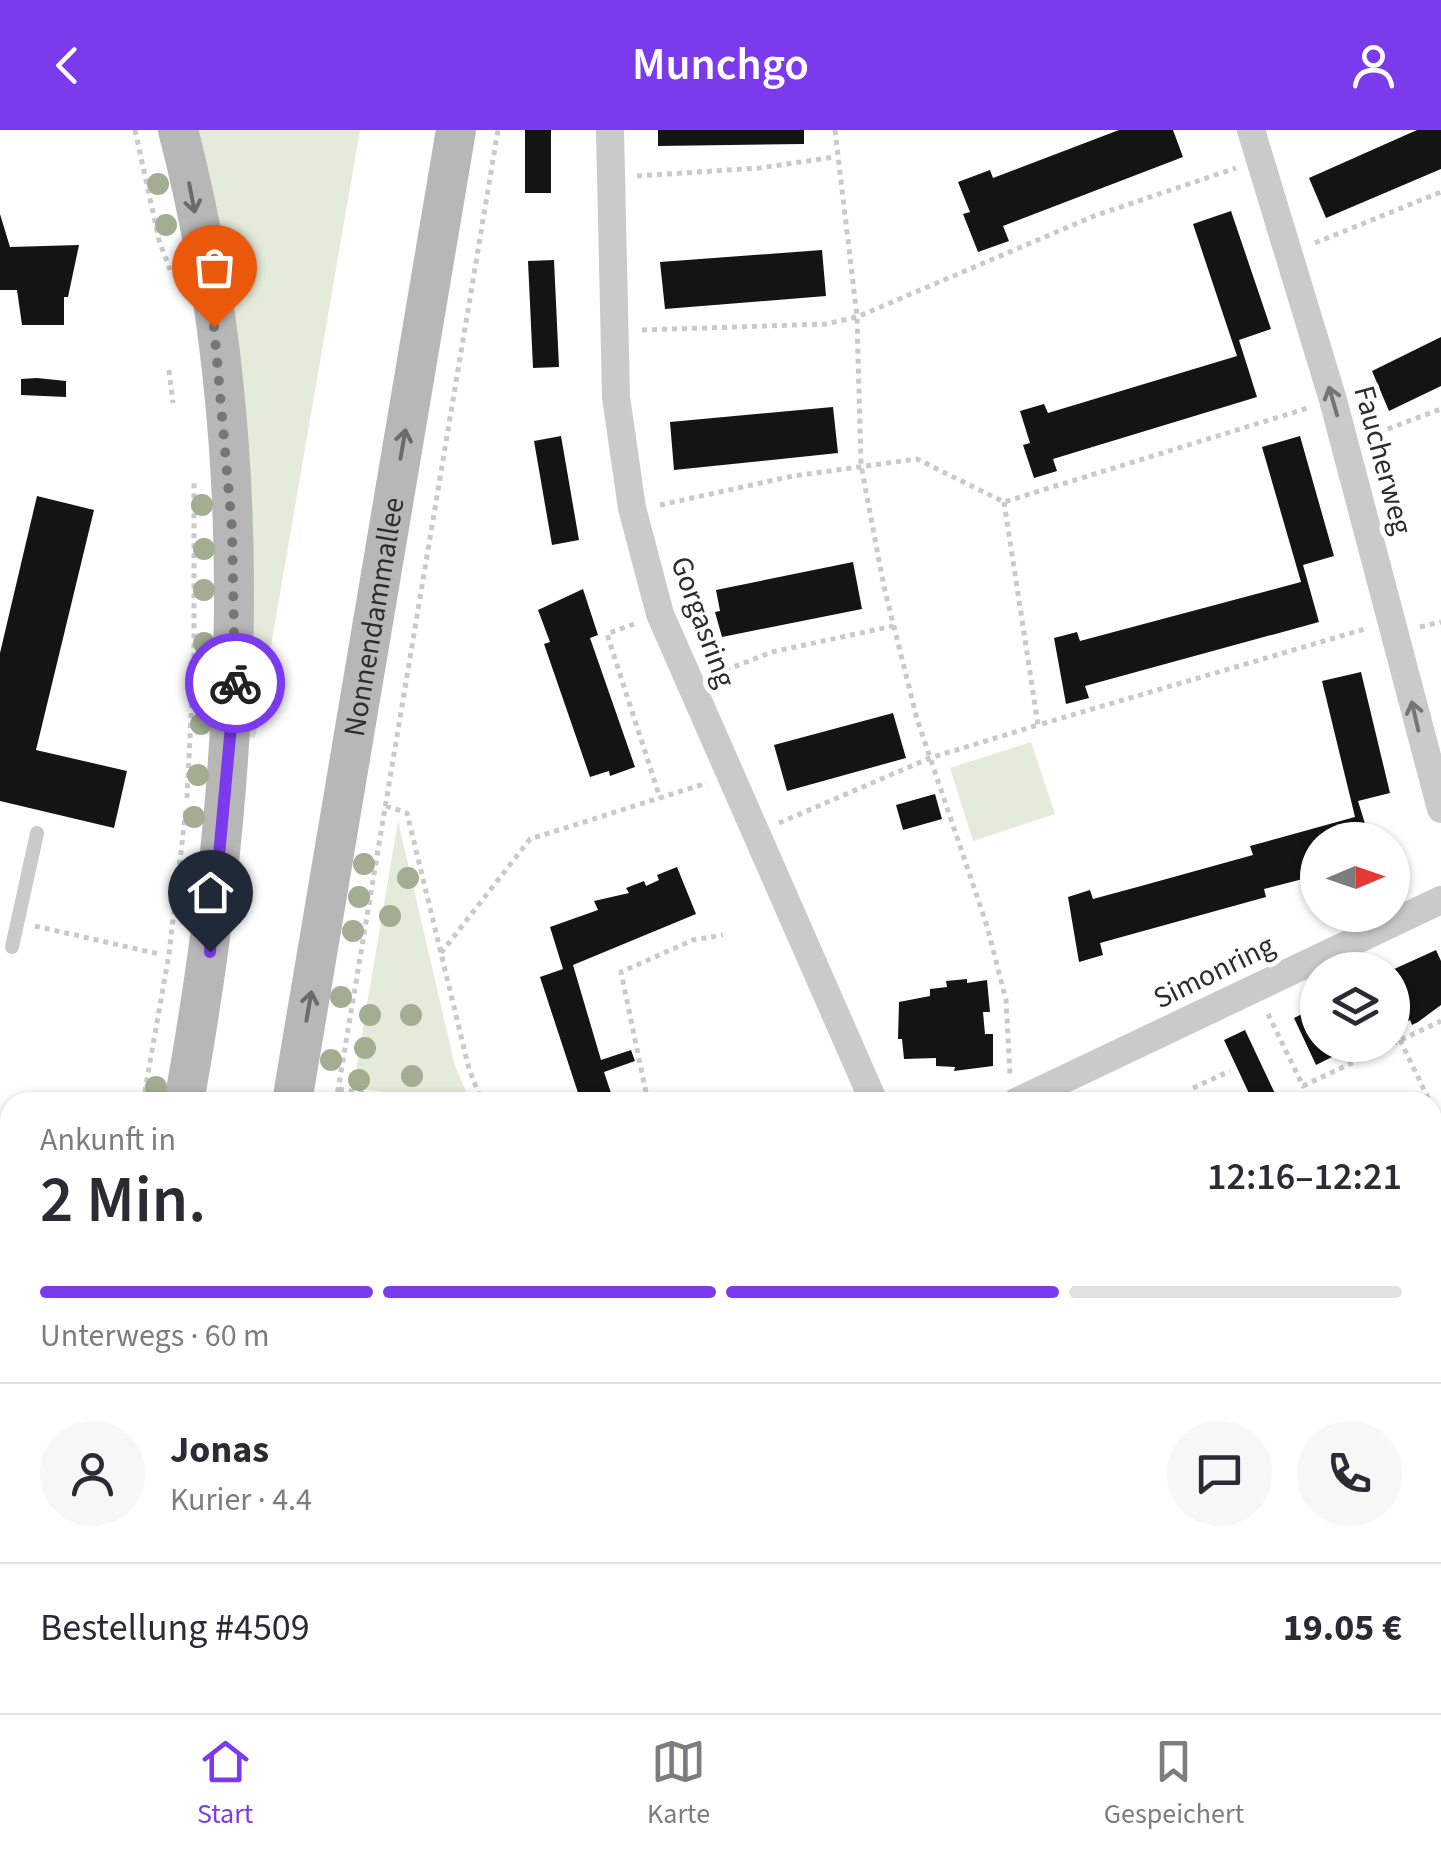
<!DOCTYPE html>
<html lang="de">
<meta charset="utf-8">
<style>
body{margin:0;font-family:"Source Sans 3",sans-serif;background:#f7f7f7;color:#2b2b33;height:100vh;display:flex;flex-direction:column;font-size:38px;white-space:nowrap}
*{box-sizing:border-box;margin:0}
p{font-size:32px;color:#7c7c81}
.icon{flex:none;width:55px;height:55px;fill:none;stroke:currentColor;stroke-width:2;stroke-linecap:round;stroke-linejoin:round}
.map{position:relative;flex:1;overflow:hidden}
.details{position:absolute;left:0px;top:962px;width:1442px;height:622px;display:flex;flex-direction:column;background:#fff;border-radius:30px 30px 0 0;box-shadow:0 2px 8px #0004}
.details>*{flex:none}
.needle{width:65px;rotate:88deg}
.controls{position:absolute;left:1300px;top:692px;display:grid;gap:20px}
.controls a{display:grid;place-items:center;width:110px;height:110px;border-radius:50%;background:#fff;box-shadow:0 2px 8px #0004;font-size:50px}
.pin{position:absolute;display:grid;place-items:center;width:85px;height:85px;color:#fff;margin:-102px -42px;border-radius:50% 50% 50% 0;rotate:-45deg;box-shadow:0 0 10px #0007}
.pin .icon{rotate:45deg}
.courier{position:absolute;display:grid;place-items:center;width:100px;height:100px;margin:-50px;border:8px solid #7c3aed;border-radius:50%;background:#fff;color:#222;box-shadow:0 2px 12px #0007}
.head em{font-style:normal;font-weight:600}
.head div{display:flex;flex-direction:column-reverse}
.head{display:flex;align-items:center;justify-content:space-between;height:170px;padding:0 40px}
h1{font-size:65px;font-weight:600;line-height:75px}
.bar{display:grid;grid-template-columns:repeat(4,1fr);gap:15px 10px;align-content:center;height:120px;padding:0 40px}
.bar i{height:12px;border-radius:8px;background:#e1e1e2}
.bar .current{background:#7c3aed}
.bar p{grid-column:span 4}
.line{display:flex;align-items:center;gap:25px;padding:0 40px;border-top:2px solid #e1e1e2}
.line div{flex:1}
.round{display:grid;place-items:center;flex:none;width:105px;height:105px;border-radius:52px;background:#f7f7f7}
header{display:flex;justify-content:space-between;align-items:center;height:130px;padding:0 40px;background:#7c3aed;color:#fff;font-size:45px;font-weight:600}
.dock{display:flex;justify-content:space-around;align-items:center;height:140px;border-top:2px solid #e1e1e2;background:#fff;font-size:28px;color:#7c7c81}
.dock a{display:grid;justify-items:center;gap:5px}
.dock .current{color:#7c3aed}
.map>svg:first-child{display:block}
.green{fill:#e5ebda}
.building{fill:#141414}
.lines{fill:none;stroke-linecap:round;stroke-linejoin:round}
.path{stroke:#cacaca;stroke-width:5;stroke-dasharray:5 5;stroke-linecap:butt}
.service{stroke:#cacaca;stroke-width:14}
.minor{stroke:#cacaca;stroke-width:28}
.secondary{stroke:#b7b7b7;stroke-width:40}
.tree{fill:#a2ad92}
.oneway{stroke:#6b6b6b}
.oneway2{stroke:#747474}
.done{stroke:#767676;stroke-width:10;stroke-dasharray:0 18}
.route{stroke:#7c3aed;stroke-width:12}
.labels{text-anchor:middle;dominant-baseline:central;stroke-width:10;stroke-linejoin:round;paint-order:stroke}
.street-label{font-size:30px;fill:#2d2d2d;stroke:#fff}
</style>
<header><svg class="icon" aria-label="back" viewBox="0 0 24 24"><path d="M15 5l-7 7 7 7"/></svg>Munchgo<svg class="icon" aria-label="person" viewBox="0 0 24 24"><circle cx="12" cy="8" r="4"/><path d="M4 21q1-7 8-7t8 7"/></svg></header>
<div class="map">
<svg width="1441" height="1583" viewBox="0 0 1441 1583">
<rect width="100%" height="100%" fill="#fff"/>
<path class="green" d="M190 0H360L255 608 246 606Z
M1031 612 1055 684 973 711 950 638Z
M398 691 455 936 471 972 353 958Z"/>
<path class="building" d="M525 0H551V63H525Z
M658 0H804V14L658 16Z
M1119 0H1173L1183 27 1003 96 1009 111 978 122 963 84 970 82 958 52 990 40 993 48Z
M1417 0H1441V39L1326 88 1309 48Z
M1231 81 1271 199 1239 210 1257 267 1053 329 1057 341 1034 348 1023 315 1030 313 1020 281 1044 274 1048 283 1237 226 1193 94Z
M0 84 10 117 79 115 68 167H64V195H22L17 160H0Z
M822 120 826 166 665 179 660 132Z
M554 130 559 237 533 238 528 131Z
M1441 207V256L1389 281 1372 241Z
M37 248 66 251V267L21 265V249Z
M833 277 838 323 674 340 670 292Z
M561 306 579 410 552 415 534 311Z
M1300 306 1334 426 1303 435 1319 492 1085 556 1089 568 1066 574 1054 508 1077 502 1080 511 1301 452 1262 317Z
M37 366 94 380 36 620 127 641 114 698 0 671V523Z
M853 432 862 479 722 507 715 482 720 481 716 460Z
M583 459 598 505 590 508 635 637 610 646 609 641 590 647 544 514 550 512 538 480Z
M1361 542 1390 663 1358 671 1370 710H1318V745L1264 759 1266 767 1100 813 1103 825 1079 832 1068 767 1090 760 1093 769 1141 756 1253 725 1250 716 1355 687 1322 551Z
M893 583 906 628 787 661 774 615Z
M935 664 942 689 903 700 896 675Z
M677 737 696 784 573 835 601 930 631 920 635 931 604 942 614 972H581L540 847 563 839 550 797 598 780 594 771 629 763 626 758 644 751 646 756 659 750 657 745Z
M1436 820 1441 831V875L1418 892 1412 895 1410 890 1392 899V840Z
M967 849V853L987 850 990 882H983L985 904H993V936L954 941 955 937 936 936V928L904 929 902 909H898L899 872 930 866V859L947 857 946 851Z
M1318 876V915L1361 919 1348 925 1346 920 1316 935 1294 888Z
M1245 900 1279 972H1253L1224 910Z
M1432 1008 1441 1026V1149L1432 1131Z
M0 1333 9 1335 2 1381H0Z
M0 1384 10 1386V1423L0 1421Z"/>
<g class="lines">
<path class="path" d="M135 0 159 110 170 140
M835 0 857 187 861 335 884 457 917 589 987 796 1006 870 1010 945
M637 46 759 38 835 27
M1315 113 1441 62
M642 200 826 194 857 187 1094 86 1236 38
M169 240 173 273
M1369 306 1441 279
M1004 372 1038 595 1365 499
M660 375 793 346 917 329 1004 372 1308 278
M634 494 607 504 660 668
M1420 497 1441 492
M716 544 772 522 893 496
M187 668 194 527V349
M386 676 407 683 469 939 482 972
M779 693 930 628 1038 595
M35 796 159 824
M441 823 530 709 707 653
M1268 884 1303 956 1390 915
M1400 910 1430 972
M1392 914 1441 891
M1193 958 1230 941
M339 959 415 972
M143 972 169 824 186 679
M336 972 498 0
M648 972 621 842 693 810 723 805
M1432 978 1441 996
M1432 1351 1441 1354
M1432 1467 1441 1418
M755 1575 758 1583
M783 1575 787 1583
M233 1583 234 1575
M915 1583 956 1575
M1193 1583 1212 1575
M1256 1583 1274 1575"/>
<path class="service" d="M12 817 37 703
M0 1301 10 1303"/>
<path class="minor" d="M610 0 616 267 632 378 660 484 874 972
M1251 0 1333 270 1441 679
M1016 972 1441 770
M1142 1575 1146 1583"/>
<g class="secondary">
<path d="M178 0C261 318 242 653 184 972"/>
<path id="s1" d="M292 972 456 0"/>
<path d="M76 1583 77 1575"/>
<path d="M189 1583 191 1575"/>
</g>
</g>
<g class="tree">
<circle cx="158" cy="54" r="11"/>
<circle cx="166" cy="95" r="11"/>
<circle cx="202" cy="375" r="11"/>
<circle cx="204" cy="419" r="11"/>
<circle cx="204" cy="460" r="11"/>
<circle cx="204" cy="513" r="11"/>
<circle cx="203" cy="554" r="11"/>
<circle cx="201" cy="594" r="11"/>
<circle cx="198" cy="645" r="11"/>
<circle cx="194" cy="687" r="11"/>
<circle cx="364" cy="734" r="11"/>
<circle cx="408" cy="748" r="11"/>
<circle cx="359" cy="767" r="11"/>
<circle cx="390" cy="786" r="11"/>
<circle cx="353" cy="801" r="11"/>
<circle cx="341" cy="867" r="11"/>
<circle cx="370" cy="885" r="11"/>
<circle cx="411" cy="885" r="11"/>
<circle cx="365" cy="918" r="11"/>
<circle cx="331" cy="930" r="11"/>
<circle cx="412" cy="946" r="11"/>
<circle cx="359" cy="950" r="11"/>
<circle cx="156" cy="957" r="11"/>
</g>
<defs><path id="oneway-shaft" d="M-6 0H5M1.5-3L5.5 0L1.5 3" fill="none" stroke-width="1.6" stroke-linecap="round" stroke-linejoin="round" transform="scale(2.5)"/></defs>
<g class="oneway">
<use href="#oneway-shaft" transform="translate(192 68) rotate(79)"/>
<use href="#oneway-shaft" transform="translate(403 314) rotate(-80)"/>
<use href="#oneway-shaft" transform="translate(309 876) rotate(-80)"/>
</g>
<g class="oneway2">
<use href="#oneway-shaft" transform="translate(1333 271) rotate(-106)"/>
<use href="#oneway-shaft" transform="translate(1415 586) rotate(-103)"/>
</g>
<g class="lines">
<path class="done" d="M214 197 232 398 235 553"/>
<path class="route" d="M210 822 235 553"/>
</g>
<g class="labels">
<g class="street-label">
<text transform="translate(1383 330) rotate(75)">Faucherweg</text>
<text stroke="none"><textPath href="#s1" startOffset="492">Nonnendammallee</textPath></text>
<text transform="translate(703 492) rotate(70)">Gorgasring</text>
<text transform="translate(1214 842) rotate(-26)">Simonring</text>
</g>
</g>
</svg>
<div class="controls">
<a><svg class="needle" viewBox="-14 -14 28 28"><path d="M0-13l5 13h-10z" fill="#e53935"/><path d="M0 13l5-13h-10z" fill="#7c7c81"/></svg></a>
<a><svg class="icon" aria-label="layers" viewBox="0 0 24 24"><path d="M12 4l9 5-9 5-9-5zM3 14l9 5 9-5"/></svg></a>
</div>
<div class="pin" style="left:214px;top:197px;background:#ea580c"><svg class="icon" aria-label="bag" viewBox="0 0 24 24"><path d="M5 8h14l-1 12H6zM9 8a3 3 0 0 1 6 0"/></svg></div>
<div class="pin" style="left:210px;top:822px;background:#1f2937"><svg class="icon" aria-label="home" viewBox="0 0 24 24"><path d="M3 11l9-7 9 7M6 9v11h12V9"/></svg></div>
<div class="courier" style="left:235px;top:553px"><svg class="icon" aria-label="bike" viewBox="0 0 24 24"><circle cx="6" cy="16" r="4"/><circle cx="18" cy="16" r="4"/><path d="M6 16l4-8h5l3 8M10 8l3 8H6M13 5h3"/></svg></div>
<section class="details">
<div class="head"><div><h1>2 Min.</h1><p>Ankunft in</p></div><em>12:16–12:21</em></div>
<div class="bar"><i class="current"></i><i class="current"></i><i class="current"></i><i></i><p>Unterwegs · 60 m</p></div>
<div class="line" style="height:180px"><a class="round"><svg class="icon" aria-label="person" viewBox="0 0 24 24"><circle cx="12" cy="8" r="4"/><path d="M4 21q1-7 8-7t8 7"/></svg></a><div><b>Jonas</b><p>Kurier · 4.4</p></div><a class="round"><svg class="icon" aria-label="chat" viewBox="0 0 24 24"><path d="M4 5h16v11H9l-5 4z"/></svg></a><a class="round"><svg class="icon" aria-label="phone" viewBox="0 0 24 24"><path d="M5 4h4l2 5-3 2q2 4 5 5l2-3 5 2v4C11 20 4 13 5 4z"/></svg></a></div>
<div class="line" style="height:130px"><div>Bestellung #4509</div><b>19.05 €</b></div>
</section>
</div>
<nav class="dock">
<a class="current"><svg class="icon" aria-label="home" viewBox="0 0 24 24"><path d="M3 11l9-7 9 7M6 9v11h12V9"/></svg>Start</a>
<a><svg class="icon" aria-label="map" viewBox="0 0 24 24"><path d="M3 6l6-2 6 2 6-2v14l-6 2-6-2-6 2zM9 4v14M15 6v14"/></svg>Karte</a>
<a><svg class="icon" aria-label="saved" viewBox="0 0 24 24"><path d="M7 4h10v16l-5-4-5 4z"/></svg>Gespeichert</a>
</nav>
